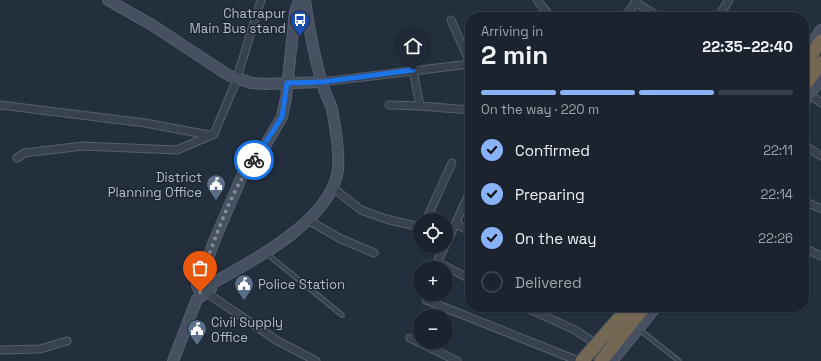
<!DOCTYPE html>
<meta charset="utf-8">
<style>
body{margin:0;font-family:"Space Grotesk",sans-serif;background:#282f3a;color:#f1f3f6;height:100vh;display:flex;flex-direction:column;font-size:15px;white-space:nowrap}
*{box-sizing:border-box;margin:0}
p{font-size:13px;color:#a0a4aa}
.icon{flex:none;width:22px;height:22px;fill:none;stroke:currentColor;stroke-width:2;stroke-linecap:round;stroke-linejoin:round}
.map{position:relative;flex:1;overflow:hidden}
.side{position:absolute;left:465px;top:12px;width:344px;height:300px;display:flex;flex-direction:column;background:#1b232e;border-radius:16px;box-shadow:0 1px 3px #0004,0 0 0 1px #39404a}
.side>*{flex:none}
.controls{position:absolute;left:413px;top:213px;display:grid;gap:8px}
.controls a{display:grid;place-items:center;width:40px;height:40px;border-radius:50%;background:#1b232e;box-shadow:0 1px 3px #0004,0 0 0 1px #39404a;font-size:20px}
.pin{position:absolute;display:grid;place-items:center;width:34px;height:34px;color:#fff;margin:-41px -17px;border-radius:50% 50% 50% 0;rotate:-45deg;box-shadow:0 0 4px #0007}
.pin .icon{rotate:45deg}
.courier{position:absolute;display:grid;place-items:center;width:40px;height:40px;margin:-20px;border:3px solid #1a73e8;border-radius:50%;background:#fff;color:#222;box-shadow:0 1px 5px #0007}
.summary em{font-style:normal;font-weight:800}
.summary div{display:flex;flex-direction:column-reverse}
.summary{display:flex;align-items:center;justify-content:space-between;height:68px;padding:0 16px}
h1{font-size:26px;font-weight:800;line-height:30px}
.bar{display:grid;grid-template-columns:repeat(4,1fr);gap:6px 4px;align-content:center;height:48px;padding:0 16px}
.bar i{height:5px;border-radius:3px;background:#39404a}
.bar .current{background:#8ab4f8}
.bar p{grid-column:span 4}
ol{padding:0 16px;list-style:none}
li{display:flex;align-items:center;gap:12px;height:44px}
li p{margin-inline-start:auto}
li .icon{padding:4px;border-radius:50%;background:#8ab4f8;color:#111;stroke-width:4}
li:last-child{color:#a0a4aa}
li i{width:22px;height:22px;border:2px solid #39404a;border-radius:50%}
.map>svg:first-child{display:block}
.lines{fill:none;stroke-linecap:round;stroke-linejoin:round}
.lane-casing{stroke:#565f6c;stroke-width:5.5}
.street-casing{stroke:#565f6c;stroke-width:9}
.secondary-casing{stroke:#565f6c;stroke-width:12}
.highway-casing{stroke:#434c59;stroke-width:15}
.lane{stroke:#38414e;stroke-width:3.5}
.street{stroke:#38414e;stroke-width:7}
.secondary{stroke:#465061;stroke-width:10}
.highway{stroke:#746855;stroke-width:13}
.done{stroke:#828b98;stroke-width:4;stroke-dasharray:0 7.2}
.route{stroke:#1a73e8;stroke-width:5}
.labels{text-anchor:middle;dominant-baseline:central;stroke-width:3;stroke-linejoin:round;paint-order:stroke}
.poi-label{font-size:13px;fill:#b4bcc9;stroke:#1d2633;text-anchor:end}
</style>
<div class="map">
<svg width="821" height="361" viewBox="0 0 821 361">
<rect width="100%" height="100%" fill="#242f3e"/>
<g class="lines">
<defs>
<path id="lane" d="M266 253 342 315
M640 330 679 361"/>
<path id="street" d="M537 0 551 17
M635 2 659 17
M625 17 637 0
M718 17 729 0
M451 20 470 63
M413 70 420 106 470 110
M322 82 470 64
M810 94 821 103
M0 105 145 123 209 135
M389 105 420 106
M804 145 821 156
M17 158 24 153 83 146 177 150 214 134 235 84 261 0
M332 187 361 210 386 219 420 227
M804 201 821 209
M308 220 341 239 374 253
M426 220 452 163
M456 224 470 231
M446 244 470 192
M445 246 437 262 470 279
M804 248 821 256
M207 293 276 340 316 361
M426 300 576 360
M525 307 575 330 593 342
M410 338 457 361
M0 350 40 349 67 341"/>
<path id="secondary" d="M108 0 152 25 228 75 251 83 265 84 322 82
M809 47 821 30
M804 102 821 79
M201 280 213 244 242 176 266 144 282 117 286 98 295 12 299 0
M211 284C251 262 326 223 337 175 341 160 335 125 332 109 330 102 326 96 324 89 315 61 309 29 305 0
M173 361 197 299 211 289V284L206 280H201L197 286 200 292 204 294
M612 361 656 307"/>
<path id="highway" d="M804 64 821 41
M804 86 821 63
M582 361 629 307
M601 361 644 307"/>
</defs>
<use href="#lane" class="lane-casing"/>
<use href="#street" class="street-casing"/>
<use href="#secondary" class="secondary-casing"/>
<use href="#highway" class="highway-casing"/>
<use href="#lane" class="lane"/>
<use href="#street" class="street"/>
<use href="#secondary" class="secondary"/>
<use href="#highway" class="highway"/>
</g>
<g class="lines">
<path class="done" d="M200 292 197 286C214 245 227 196 254 160"/>
<path class="route" d="M254 160 282 117 287 83 322 82 413 70"/>
</g>
<defs>
<symbol id="bus-pin" viewBox="-11 -11 22 30"><path d="M0 17L-7.5 6A9.5 9.5 0 1 1 7.5 6Z" fill="#1a4fb4" stroke="#1d2633"/><path d="M-5-6H5V4H4V6H2V4H-2V6H-4V4H-5ZM-3.5-4V0h7V-4ZM-3.5 1.2v1.5H-2V1.2ZM2 1.2v1.5H3.5V1.2Z" fill="#fff"/></symbol>
<symbol id="civic-pin" viewBox="-11 -11 22 30"><path d="M0 17L-7.5 6A9.5 9.5 0 1 1 7.5 6Z" fill="#5c6f8a" stroke="#1d2633"/><path d="M-.6-6.5H3V-4.5H.6V-3L4-1V1h2V6H-6V1h2V-1L-.6-3ZM-1.2 2.5V6h2.4V2.5Z" fill="#fff"/></symbol>
</defs>
<g fill-rule="evenodd">
<use href="#bus-pin" x="289" y="9" width="22" height="30"/>
<use href="#civic-pin" x="205" y="173" width="22" height="30"/>
<use href="#civic-pin" x="233" y="273" width="22" height="30"/>
<use href="#civic-pin" x="186" y="318" width="22" height="30"/>
</g>
<g class="labels">
<g class="poi-label">
<text x="286" y="13">Chatrapur<tspan x="286" dy="15">Main Bus stand</tspan></text>
<text x="202" y="177">District<tspan x="202" dy="15">Planning Office</tspan></text>
<text x="258" y="284" text-anchor="start">Police Station</text>
<text x="211" y="322" text-anchor="start">Civil Supply<tspan x="211" dy="15">Office</tspan></text>
</g>
</g>
</svg>
<div class="controls">
<a><svg class="icon" aria-label="locate" viewBox="0 0 24 24"><circle cx="12" cy="12" r="6"/><path d="M12 2v4M12 18v4M2 12h4M18 12h4"/></svg></a>
<a>+</a>
<a>−</a>
</div>
<div class="pin" style="left:200px;top:292px;background:#ea580c"><svg class="icon" aria-label="bag" viewBox="0 0 24 24"><path d="M5 8h14l-1 12H6zM9 8a3 3 0 0 1 6 0"/></svg></div>
<div class="pin" style="left:413px;top:70px;background:#1f2937"><svg class="icon" aria-label="home" viewBox="0 0 24 24"><path d="M3 11l9-7 9 7M6 9v11h12V9"/></svg></div>
<div class="courier" style="left:254px;top:160px"><svg class="icon" aria-label="bike" viewBox="0 0 24 24"><circle cx="6" cy="16" r="4"/><circle cx="18" cy="16" r="4"/><path d="M6 16l4-8h5l3 8M10 8l3 8H6M13 5h3"/></svg></div>
<section class="side">
<div class="summary"><div><h1>2 min</h1><p>Arriving in</p></div><em>22:35–22:40</em></div>
<div class="bar"><i class="current"></i><i class="current"></i><i class="current"></i><i></i><p>On the way · 220 m</p></div>
<ol>
<li><svg class="icon" aria-label="check" viewBox="0 0 24 24"><path d="M5 12l5 5 9-10"/></svg>Confirmed<p>22:11</p></li>
<li><svg class="icon" aria-label="check" viewBox="0 0 24 24"><path d="M5 12l5 5 9-10"/></svg>Preparing<p>22:14</p></li>
<li><svg class="icon" aria-label="check" viewBox="0 0 24 24"><path d="M5 12l5 5 9-10"/></svg>On the way<p>22:26</p></li>
<li><i></i>Delivered</li>
</ol>
</section>
</div>
